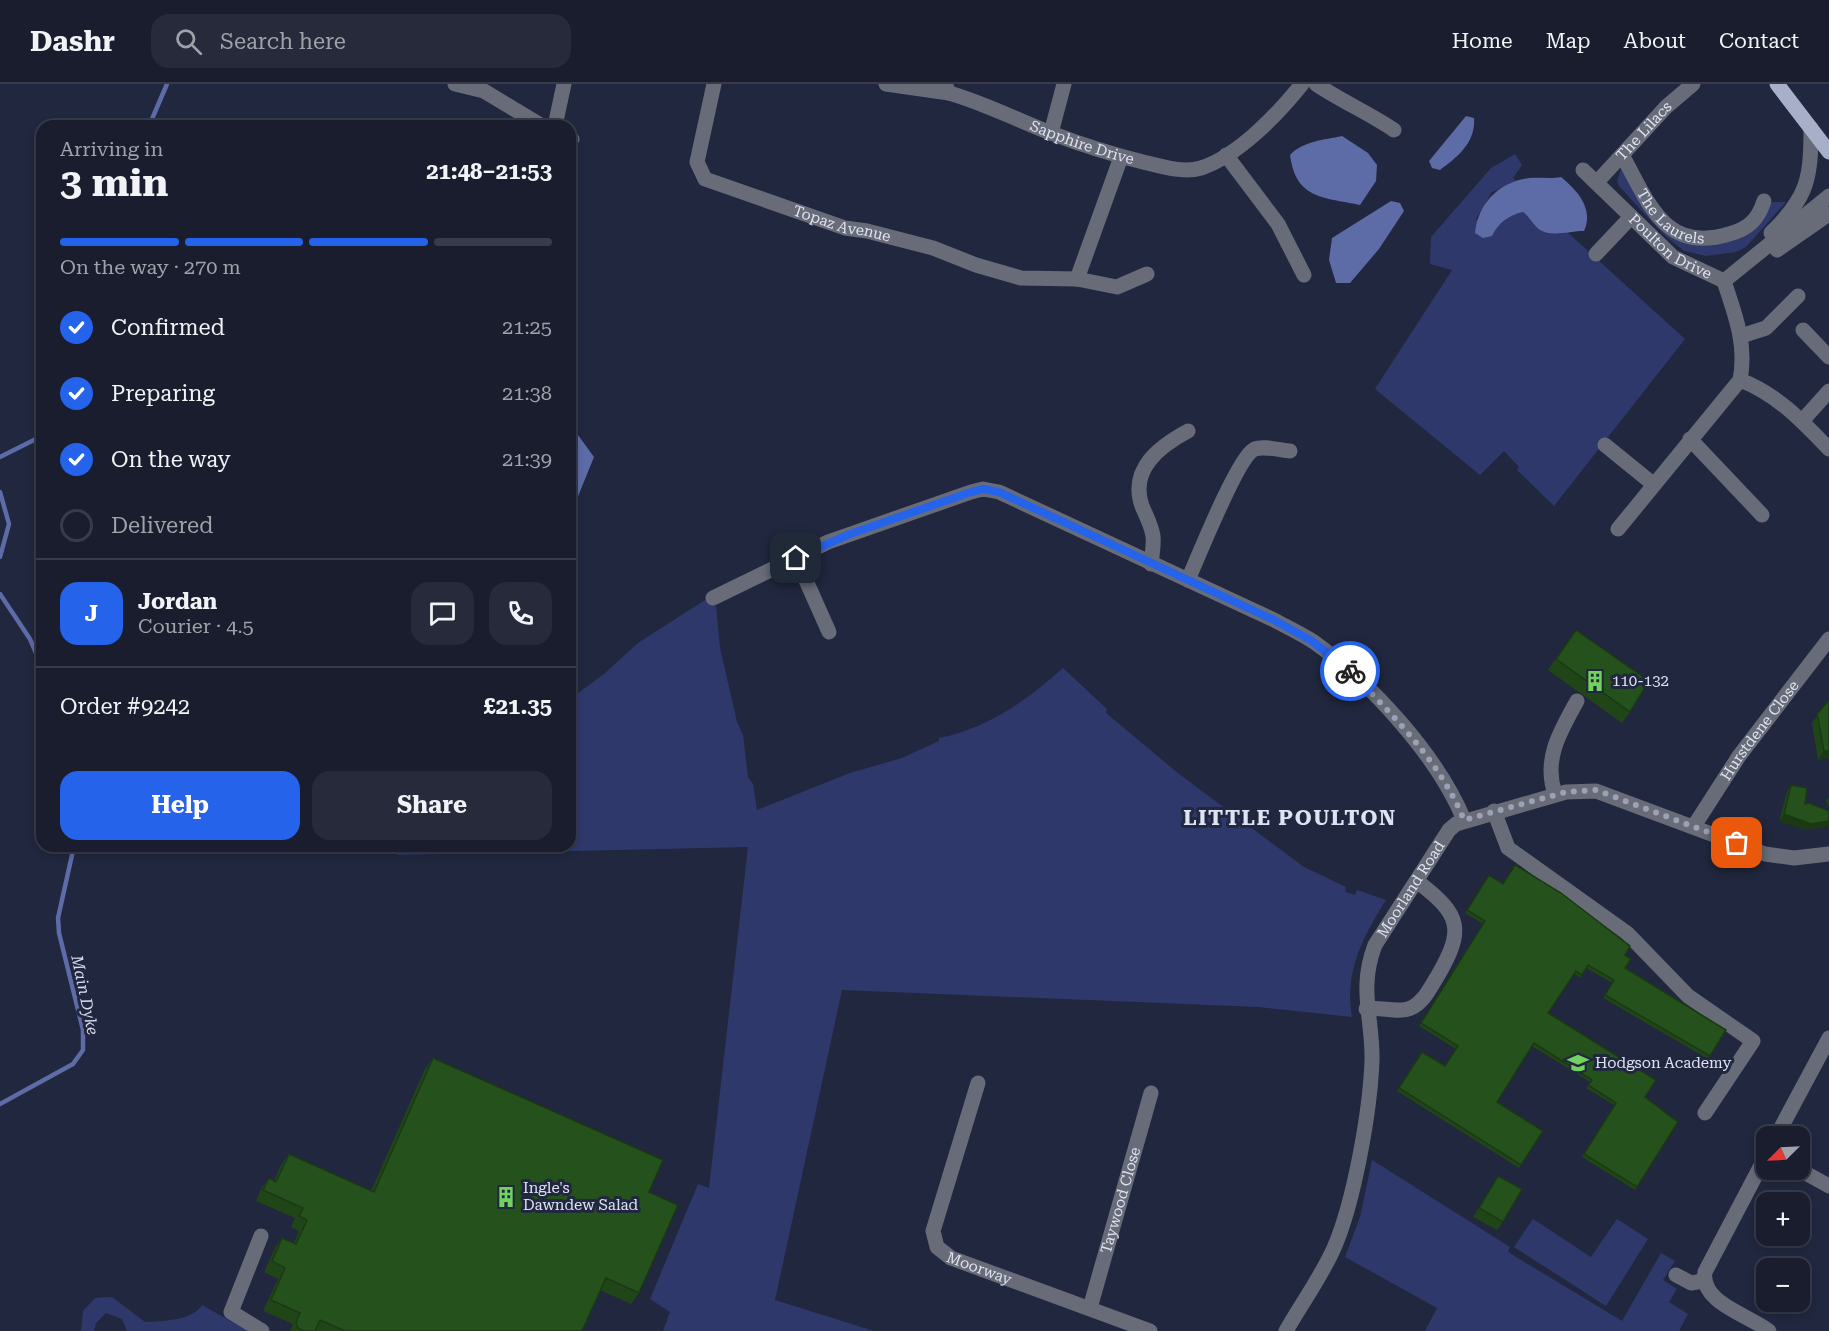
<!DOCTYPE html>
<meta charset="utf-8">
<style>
body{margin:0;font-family:"Roboto Serif",serif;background:#262a3a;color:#f1f3f6;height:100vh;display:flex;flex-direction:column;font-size:22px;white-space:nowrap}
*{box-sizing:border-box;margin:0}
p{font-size:20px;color:#9fa2aa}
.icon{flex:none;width:33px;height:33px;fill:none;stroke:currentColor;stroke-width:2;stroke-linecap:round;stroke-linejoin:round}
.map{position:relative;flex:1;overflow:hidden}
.side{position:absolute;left:36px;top:36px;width:540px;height:732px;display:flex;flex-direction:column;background:#191d2e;border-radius:18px;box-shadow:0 3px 9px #0003,0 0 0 2px #373b4a}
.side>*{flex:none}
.needle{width:39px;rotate:246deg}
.fabs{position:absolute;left:1756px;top:1042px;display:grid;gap:12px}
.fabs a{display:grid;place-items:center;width:54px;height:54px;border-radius:12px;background:#191d2e;box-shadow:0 3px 9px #0003,0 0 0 2px #373b4a;font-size:30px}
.pin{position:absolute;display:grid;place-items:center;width:51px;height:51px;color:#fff;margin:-26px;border-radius:12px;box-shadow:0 3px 9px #0006}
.courier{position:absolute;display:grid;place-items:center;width:60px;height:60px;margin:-30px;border:4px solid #2563eb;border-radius:50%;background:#fff;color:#222;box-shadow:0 2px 8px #0007}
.summary em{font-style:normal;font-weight:700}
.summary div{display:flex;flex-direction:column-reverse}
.summary{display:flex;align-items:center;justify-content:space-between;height:102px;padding:0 24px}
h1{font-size:39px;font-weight:700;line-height:45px}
.bar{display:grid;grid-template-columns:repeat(4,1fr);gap:9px 6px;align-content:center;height:72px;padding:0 24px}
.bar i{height:8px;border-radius:4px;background:#373b4a}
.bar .current{background:#2563eb}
.bar p{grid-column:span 4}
.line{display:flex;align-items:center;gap:15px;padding:0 24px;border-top:2px solid #373b4a}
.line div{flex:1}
.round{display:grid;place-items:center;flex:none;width:63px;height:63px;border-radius:18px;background:#262a3a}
ol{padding:0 24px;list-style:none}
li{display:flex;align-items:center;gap:18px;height:66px}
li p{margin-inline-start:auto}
li .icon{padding:6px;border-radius:50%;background:#2563eb;color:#fff;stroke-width:4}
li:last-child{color:#9fa2aa}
li i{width:33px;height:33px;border:3px solid #373b4a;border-radius:50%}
.cta{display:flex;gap:12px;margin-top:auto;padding:12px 24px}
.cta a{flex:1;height:69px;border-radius:18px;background:#2563eb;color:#fff;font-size:24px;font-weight:700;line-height:69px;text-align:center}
.cta a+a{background:#262a3a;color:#f1f3f6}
header{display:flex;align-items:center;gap:36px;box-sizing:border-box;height:84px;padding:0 30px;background:#191d2e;border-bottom:2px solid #373b4a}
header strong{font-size:28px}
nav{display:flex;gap:33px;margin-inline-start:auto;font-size:21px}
.search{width:420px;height:54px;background:#262a3a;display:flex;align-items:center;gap:15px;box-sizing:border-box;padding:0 21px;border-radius:18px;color:#9fa2aa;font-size:22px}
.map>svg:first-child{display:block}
.green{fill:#2f386b}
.water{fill:#5d6ba7}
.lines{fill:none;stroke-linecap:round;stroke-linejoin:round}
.stream{stroke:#5d6ba7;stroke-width:4.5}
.minor{stroke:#686c78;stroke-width:15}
.major{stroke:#a8afc8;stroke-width:15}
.wall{fill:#204618}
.shaded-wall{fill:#1a3914}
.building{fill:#25511c;stroke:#1a3914;stroke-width:1.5}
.done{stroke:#9ca1b4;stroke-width:6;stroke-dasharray:0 10.8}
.route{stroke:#2563eb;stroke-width:8}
.labels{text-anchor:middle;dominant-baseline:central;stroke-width:6;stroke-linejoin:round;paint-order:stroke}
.street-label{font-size:15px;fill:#dee3f3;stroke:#21273e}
.poi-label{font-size:15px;fill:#dee3f3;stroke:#21273e;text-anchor:start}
.water-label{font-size:16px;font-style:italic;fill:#d7ddef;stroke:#21273e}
.district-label{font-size:21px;font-weight:bold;letter-spacing:1.5px;fill:#dee3f3;stroke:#21273e}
</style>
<header>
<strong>Dashr</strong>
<div class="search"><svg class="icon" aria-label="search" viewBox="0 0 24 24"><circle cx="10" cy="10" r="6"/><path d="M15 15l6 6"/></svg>Search here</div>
<nav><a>Home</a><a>Map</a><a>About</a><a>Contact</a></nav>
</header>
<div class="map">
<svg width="1829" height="1247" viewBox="0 0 1829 1247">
<rect width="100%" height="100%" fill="#21273e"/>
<path class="green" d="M1515 70 1522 81 1513 94 1517 98 1492 108 1476 135 1495 145 1510 131 1523 128C1546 145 1533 148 1566 147L1685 255 1554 422 1517 386 1519 383 1504 367 1480 391 1375 305 1452 186 1430 180 1431 153 1491 84Z
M1622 82 1653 131 1718 157 1770 118H1786L1746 163 1736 168 1706 172 1684 167 1663 150 1619 102 1617 97Z
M705 516 716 522 720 564 737 638 743 651 748 693 753 700 757 726 850 689 902 674 939 657V654C986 645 1028 616 1063 584L1107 625 1106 629 1179 690 1304 783 1346 803 1345 808 1355 811 1357 806 1386 816C1363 852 1344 889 1352 933L1258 923 842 906 775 1216 874 1247H663L670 1228 650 1215 698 1100 709 1104 748 763 397 771 396 762H570V615L604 590 638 559Z
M1372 1076 1510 1163 1508 1168 1622 1237 1661 1169 1675 1177 1663 1196 1677 1205 1669 1218 1688 1230 1679 1247H1425L1437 1224 1345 1173 1360 1133Z
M1533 1135 1591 1173 1617 1135 1648 1155 1606 1222 1514 1163Z
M112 1213 145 1238C161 1237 193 1237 202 1221L248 1247H127L122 1235 106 1229 96 1239 94 1247H81L83 1227 95 1214Z"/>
<path class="water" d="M1466 32 1474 34C1476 58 1458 73 1440 86L1432 84 1429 77Z
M1342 52 1368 69 1377 81 1376 97 1360 121C1322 113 1296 115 1290 71 1303 57 1324 56 1342 52Z
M1561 93C1578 107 1594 125 1584 147 1571 147 1551 153 1540 146 1533 141 1530 133 1523 128 1509 131 1498 139 1492 152L1483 154 1475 149C1478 119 1499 98 1529 94 1540 93 1550 95 1561 93Z
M1391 117 1400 119 1404 127 1379 165 1350 199H1336L1329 176 1332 154Z
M570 340 594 373 570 432Z"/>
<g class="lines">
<path class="stream" d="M149 42 167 0
M0 373 42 352
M0 408 9 440 0 473
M0 510 30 555 42 583
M0 1020 73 980 83 966V946L59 849 58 834 74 762"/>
<g class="minor">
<path d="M455 0 484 7 542 42"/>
<path id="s1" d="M714 0 697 78 705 95 845 144 867 147 933 164 976 181 1021 194 1077 195 1117 203 1147 190"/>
<path d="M886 0 949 9"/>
<path id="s2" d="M945 0 949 9C984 19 1017 36 1051 49 1082 61 1114 71 1147 79 1163 83 1184 89 1201 84 1238 72 1278 30 1302 0"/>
<path d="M1316 0C1341 17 1369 29 1394 46"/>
<path d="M555 42 564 0"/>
<path d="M1051 49 1064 0"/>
<path d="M570 54 572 55"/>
<path d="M1226 71 1278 140 1304 191"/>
<path id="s3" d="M1622 71C1648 117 1664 170 1729 150 1748 145 1758 136 1764 117"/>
<path id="s4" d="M1583 86 1673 173 1724 197 1829 112"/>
<path id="s5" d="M1598 97 1666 23 1693 0"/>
<path d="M1771 149C1808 113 1811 94 1811 44"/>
<path d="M1777 166 1829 130"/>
<path d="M1596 170 1631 133"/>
<path d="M1077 195 1121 73"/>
<path d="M1803 246 1829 273"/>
<path d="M1741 252 1766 244 1798 212"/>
<path d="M1740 296C1777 310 1802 337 1829 365"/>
<path d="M1802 337 1829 307"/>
<path d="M1690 355 1762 431"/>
<path d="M1605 361 1653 400"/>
<path d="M1618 445 1740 296C1747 260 1735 231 1724 197"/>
<path d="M796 474 829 548"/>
<path d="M1151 480C1152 471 1154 461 1153 452 1151 440 1146 432 1142 422 1129 385 1160 362 1188 347"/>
<path d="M1188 496C1198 473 1237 376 1253 366 1261 361 1280 366 1290 367"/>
<path d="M713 514 828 458 971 408 983 405 999 408 1274 536C1287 543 1302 550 1314 558 1370 598 1438 672 1464 736"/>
<path d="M1555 710C1543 675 1560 648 1577 617"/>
<path d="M1494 727 1508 764 1627 849 1688 912 1753 957 1705 1029"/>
<path id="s6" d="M1694 742 1739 672 1829 555"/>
<path d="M1366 925C1381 922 1397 930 1411 924 1424 918 1430 904 1437 893 1465 845 1461 831 1418 798"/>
<path id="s7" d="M978 999 933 1147 937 1163 951 1174 1150 1247"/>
<path d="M1776 1053 1829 954"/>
<path d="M1767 1070 1705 1188C1700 1219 1749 1231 1769 1247"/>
<path d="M1800 1086 1829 1102"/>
<path d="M261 1152 231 1228 262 1247"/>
<path d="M1676 1191 1691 1199 1703 1197"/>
<path id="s8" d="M1090 1224 1151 1009"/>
<path id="s9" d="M1286 1247C1302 1219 1321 1193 1334 1164 1354 1118 1370 1028 1372 977 1373 934 1358 905 1375 861L1449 746 1456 740 1566 708 1596 707 1765 770 1794 774 1829 770"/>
</g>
<path class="major" d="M1777 0 1829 68"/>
</g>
<path class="wall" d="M1576 546 1630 628 1622 639 1548 586Z
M1829 616V674L1818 676 1812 639Z
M1791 701 1805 720 1806 746 1779 737 1787 708Z
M1829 713V723L1826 717Z
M1489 791 1625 871V884L1726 946 1708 975 1603 914 1612 899 1586 884 1580 894 1574 890 1548 929 1645 1013 1678 1038 1635 1106 1582 1073 1614 1021 1586 1004 1590 998 1532 962 1497 1018 1543 1047 1519 1084 1397 1007 1422 968 1445 982 1456 965 1419 942 1483 840 1465 829Z
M433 974 649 1108 639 1209 631 1220 600 1206 582 1247H290L293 1240 263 1227 278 1195 264 1188 275 1164 282 1154 294 1159 299 1147 291 1143 295 1134 256 1117 261 1105 269 1094 274 1097 281 1081 289 1070 371 1107 425 985Z
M1498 1092 1503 1138 1497 1146 1473 1133Z"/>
<path class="shaded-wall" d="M1824 667H1829V674L1818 676Z
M1784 730 1829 737V743L1806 746 1779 737Z"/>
<path class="building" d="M1576 546 1649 597 1630 628 1556 575Z
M1829 616V667H1824L1817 630Z
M1791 701 1807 704 1805 720 1809 719 1829 727V737L1811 740 1784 730Z
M1515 781 1561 809 1630 862 1625 871 1631 875 1625 884 1726 946 1710 972 1605 911 1614 896 1588 881 1582 891 1576 887 1548 929 1656 996 1645 1013 1678 1038 1637 1103 1584 1070 1616 1019 1588 1001 1592 996 1534 959 1497 1018 1543 1047 1521 1081 1399 1004 1422 968 1445 982 1458 962 1421 939 1485 837 1467 826 1489 791 1503 800Z
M433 974 663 1076 649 1108 678 1121 639 1209 606 1194 582 1247H345L320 1236 315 1247H304L298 1244 296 1239 300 1229 271 1216 285 1184 272 1177 282 1154 296 1160 307 1136 299 1132 303 1124 263 1106 269 1094 276 1098 289 1070 374 1108Z
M1498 1092 1522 1105 1503 1138 1479 1124Z"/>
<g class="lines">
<path class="done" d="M1350 587C1393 632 1440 677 1464 736L1566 708 1596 706 1737 759"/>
<path class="route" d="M796 474 850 450 971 408 983 405 999 408 1274 536 1312 557 1350 587"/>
</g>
<defs>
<symbol id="building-bare" viewBox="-9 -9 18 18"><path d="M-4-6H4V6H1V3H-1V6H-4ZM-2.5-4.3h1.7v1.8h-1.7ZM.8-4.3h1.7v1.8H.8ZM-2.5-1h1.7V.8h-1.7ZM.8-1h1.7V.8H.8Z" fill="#71d25e" stroke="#21273e" stroke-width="2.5" paint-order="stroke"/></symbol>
<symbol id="school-bare" viewBox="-9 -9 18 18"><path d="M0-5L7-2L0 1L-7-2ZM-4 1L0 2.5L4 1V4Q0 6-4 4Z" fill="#71d25e" stroke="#21273e" stroke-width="2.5" paint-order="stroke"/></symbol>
</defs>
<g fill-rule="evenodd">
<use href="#building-bare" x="1580" y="582" width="30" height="30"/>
<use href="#school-bare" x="1563" y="964" width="30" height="30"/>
<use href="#building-bare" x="491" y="1098" width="30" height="30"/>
</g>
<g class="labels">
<g class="street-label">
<text stroke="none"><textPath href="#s5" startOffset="68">The Lilacs</textPath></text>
<text stroke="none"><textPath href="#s2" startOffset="152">Sapphire Drive</textPath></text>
<text stroke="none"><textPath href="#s3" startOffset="82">The Laurels</textPath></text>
<text stroke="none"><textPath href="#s1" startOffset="243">Topaz Avenue</textPath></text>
<text stroke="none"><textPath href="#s4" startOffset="117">Poulton Drive</textPath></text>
<text stroke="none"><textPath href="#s6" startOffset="116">Hurstdene Close</textPath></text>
<text stroke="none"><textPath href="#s9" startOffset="471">Moorland Road</textPath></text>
<text stroke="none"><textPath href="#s8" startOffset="112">Taywood Close</textPath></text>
<text stroke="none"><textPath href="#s7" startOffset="219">Moorway</textPath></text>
</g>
<g class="poi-label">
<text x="1612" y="597">110-132</text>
<text x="1595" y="979">Hodgson Academy</text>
<text x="523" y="1104">Ingle's<tspan x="523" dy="17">Dawndew Salad</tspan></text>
</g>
<g class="water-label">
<text transform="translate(85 911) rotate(78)">Main Dyke</text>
</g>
<g class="district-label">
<text x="1290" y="734">LITTLE POULTON</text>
</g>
</g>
</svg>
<div class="fabs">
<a><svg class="needle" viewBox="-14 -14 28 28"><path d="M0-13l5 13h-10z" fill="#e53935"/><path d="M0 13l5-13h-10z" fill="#9fa2aa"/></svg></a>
<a>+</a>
<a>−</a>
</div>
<div class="pin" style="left:1737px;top:759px;background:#ea580c"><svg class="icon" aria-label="bag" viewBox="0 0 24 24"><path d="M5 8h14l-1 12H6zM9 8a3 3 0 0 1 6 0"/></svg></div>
<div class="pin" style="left:796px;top:474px;background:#1f2937"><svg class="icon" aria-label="home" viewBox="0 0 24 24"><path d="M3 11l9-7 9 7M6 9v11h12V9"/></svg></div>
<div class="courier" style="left:1350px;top:587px"><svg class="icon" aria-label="bike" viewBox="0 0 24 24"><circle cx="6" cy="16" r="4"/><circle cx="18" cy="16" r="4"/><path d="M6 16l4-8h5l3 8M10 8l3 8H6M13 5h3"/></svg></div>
<section class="side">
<div class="summary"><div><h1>3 min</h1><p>Arriving in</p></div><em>21:48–21:53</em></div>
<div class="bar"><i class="current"></i><i class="current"></i><i class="current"></i><i></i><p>On the way · 270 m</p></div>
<ol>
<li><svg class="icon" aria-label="check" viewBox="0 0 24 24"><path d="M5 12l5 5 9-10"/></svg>Confirmed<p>21:25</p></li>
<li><svg class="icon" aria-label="check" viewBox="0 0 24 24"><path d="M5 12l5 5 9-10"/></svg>Preparing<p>21:38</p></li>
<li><svg class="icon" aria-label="check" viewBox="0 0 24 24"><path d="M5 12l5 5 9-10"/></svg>On the way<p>21:39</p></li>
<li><i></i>Delivered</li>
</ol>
<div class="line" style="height:108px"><b class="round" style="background:#2563eb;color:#fff">J</b><div><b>Jordan</b><p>Courier · 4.5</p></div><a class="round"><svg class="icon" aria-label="chat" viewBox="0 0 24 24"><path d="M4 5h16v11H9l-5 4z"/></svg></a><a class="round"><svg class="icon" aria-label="phone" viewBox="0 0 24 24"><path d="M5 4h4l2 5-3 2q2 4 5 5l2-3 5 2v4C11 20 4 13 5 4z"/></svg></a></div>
<div class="line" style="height:78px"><div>Order #9242</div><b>£21.35</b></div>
<div class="cta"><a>Help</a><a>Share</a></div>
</section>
</div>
